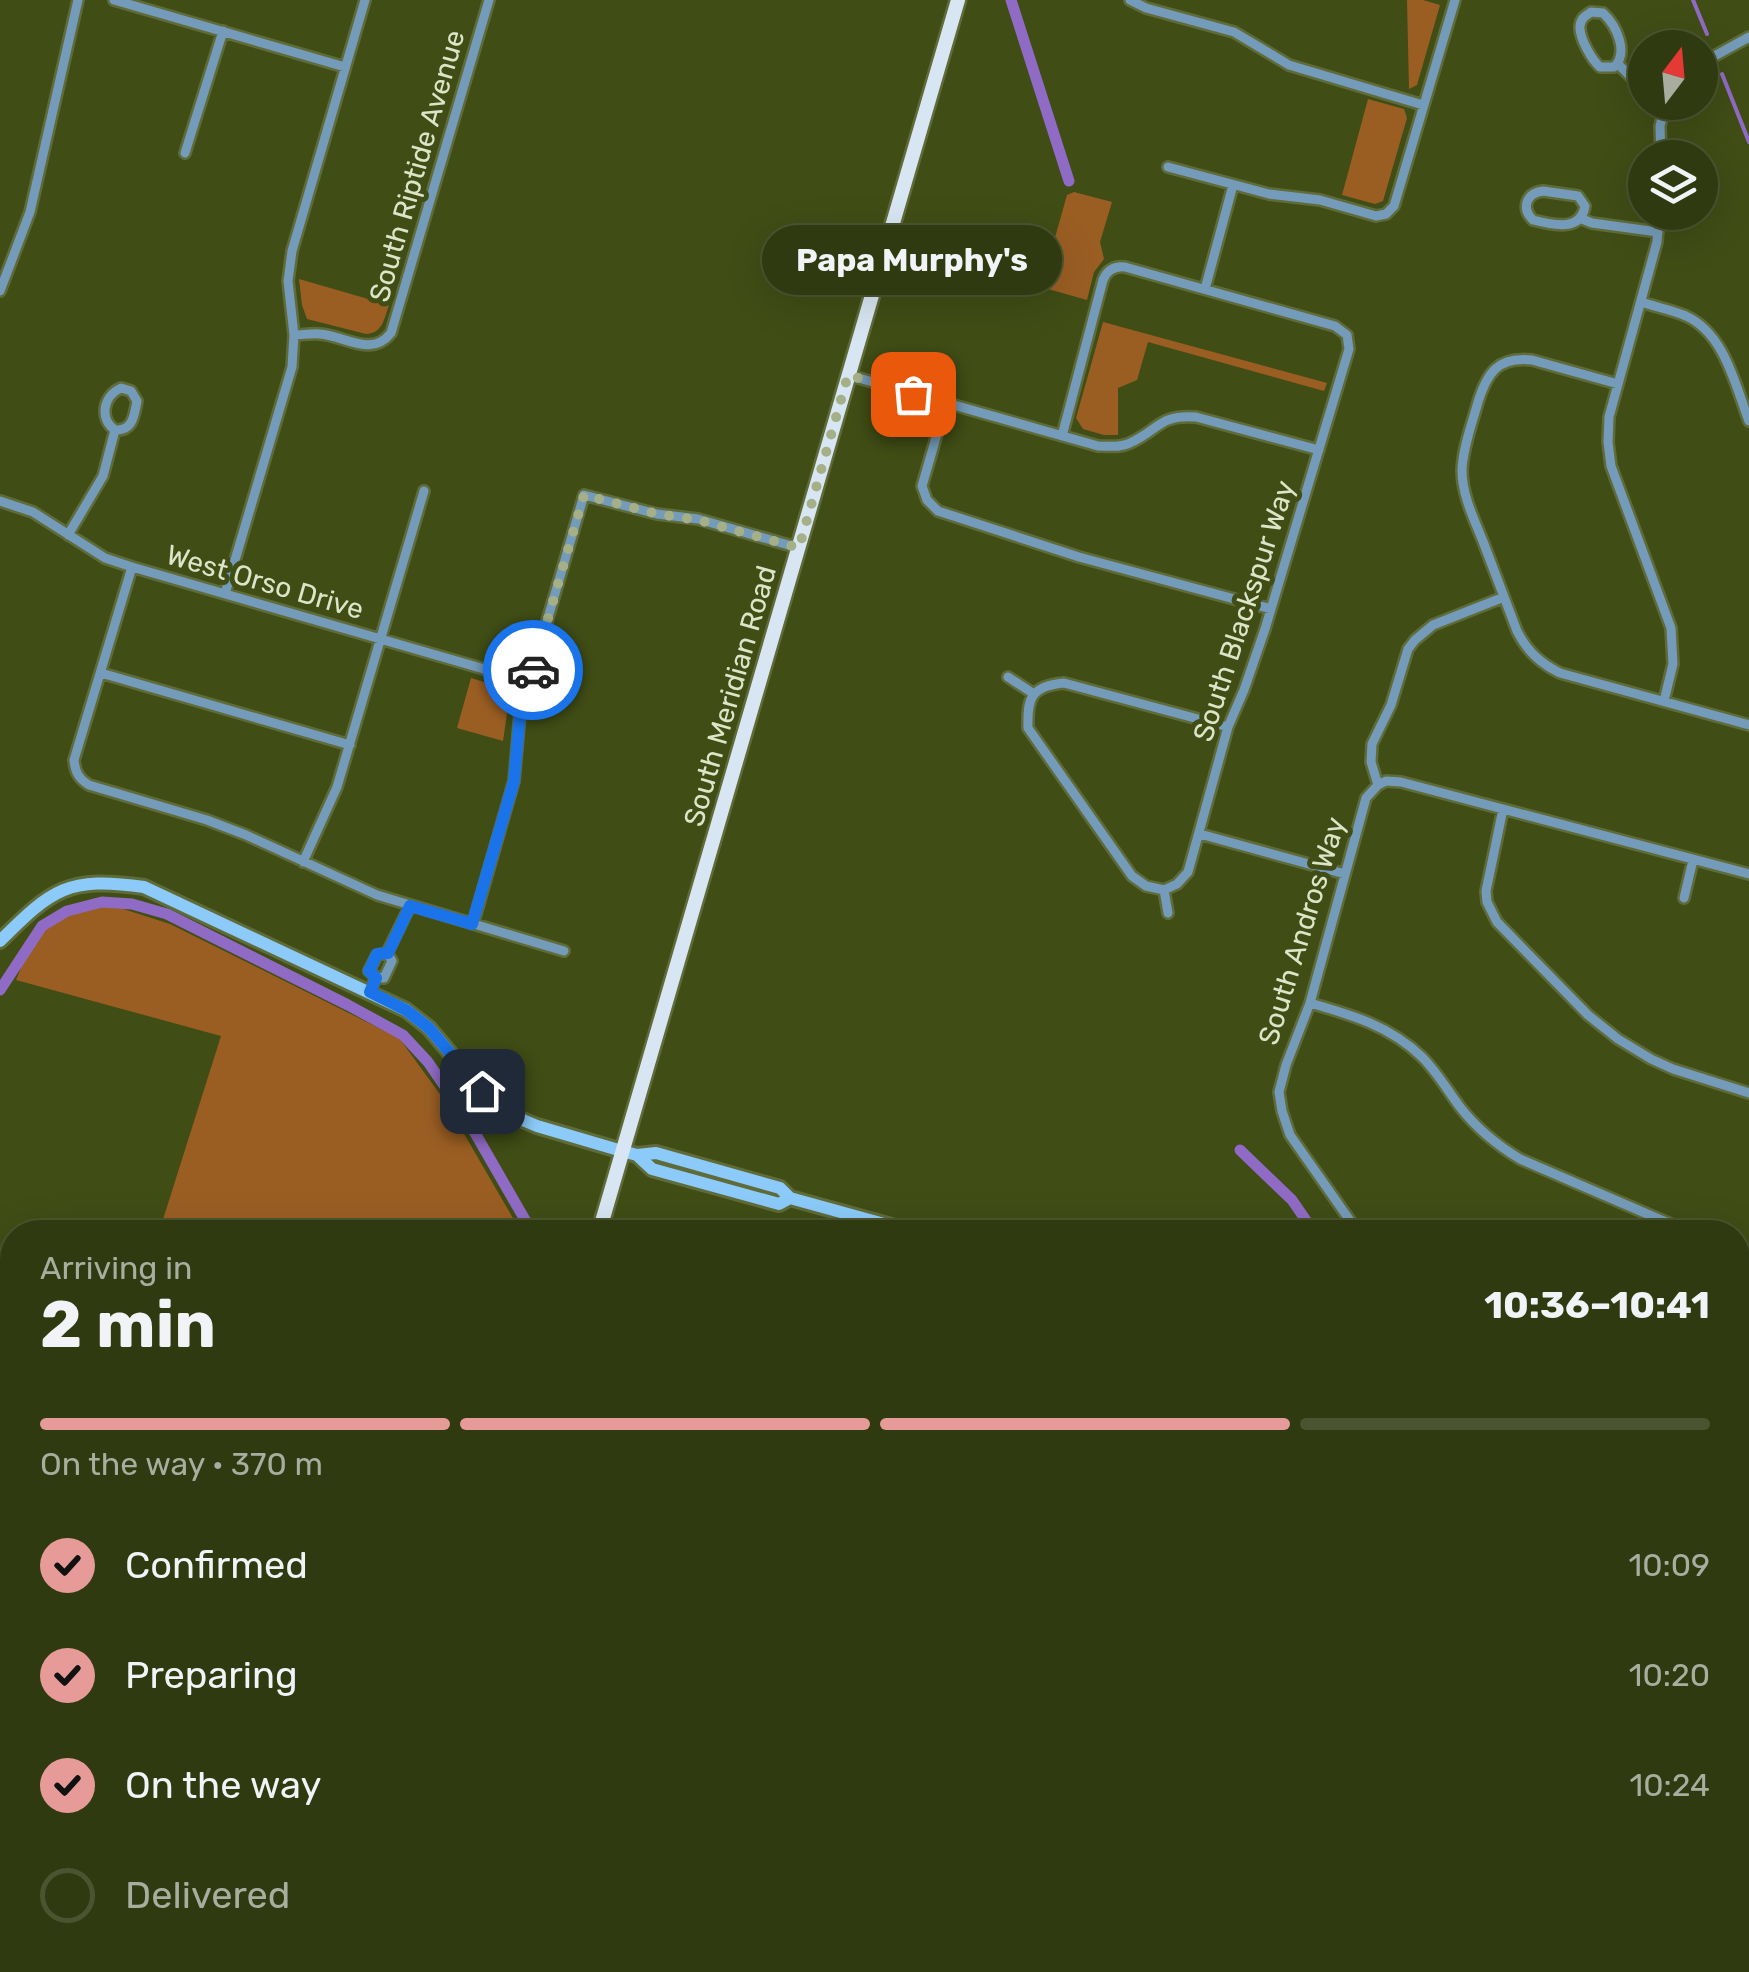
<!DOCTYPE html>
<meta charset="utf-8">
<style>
body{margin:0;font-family:Rubik,sans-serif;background:#384119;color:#f1f3f6;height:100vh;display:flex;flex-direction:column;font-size:38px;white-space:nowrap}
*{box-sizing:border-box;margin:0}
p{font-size:32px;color:#a8ad9f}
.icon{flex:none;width:55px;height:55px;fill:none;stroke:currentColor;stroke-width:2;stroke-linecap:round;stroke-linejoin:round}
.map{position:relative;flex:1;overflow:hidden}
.sheet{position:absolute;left:0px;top:1220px;width:1750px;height:752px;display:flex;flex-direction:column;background:#303a10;border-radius:40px 40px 0 0;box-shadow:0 10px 40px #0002,0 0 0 2px #4b5430}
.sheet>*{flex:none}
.needle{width:65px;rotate:16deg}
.controls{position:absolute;left:1628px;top:30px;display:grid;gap:20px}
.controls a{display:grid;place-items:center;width:90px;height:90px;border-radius:50%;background:#303a10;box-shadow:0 10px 40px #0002,0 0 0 2px #4b5430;font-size:50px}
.pin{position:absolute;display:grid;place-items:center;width:85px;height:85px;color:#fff;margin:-42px;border-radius:20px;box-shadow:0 5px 15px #0006}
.courier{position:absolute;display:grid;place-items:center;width:100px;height:100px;margin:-50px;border:8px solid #1a73e8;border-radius:50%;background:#fff;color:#222;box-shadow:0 2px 12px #0007}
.bubble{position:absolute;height:70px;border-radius:35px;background:#303a10;box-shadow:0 10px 40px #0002,0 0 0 2px #4b5430;font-size:32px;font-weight:700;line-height:70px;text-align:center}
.head em{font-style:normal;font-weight:700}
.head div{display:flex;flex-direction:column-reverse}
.head{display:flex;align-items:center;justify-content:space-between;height:170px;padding:0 40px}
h1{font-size:65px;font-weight:700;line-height:75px}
.bar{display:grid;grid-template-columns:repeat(4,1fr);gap:15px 10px;align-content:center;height:120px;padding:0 40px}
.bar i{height:12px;border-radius:8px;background:#4b5430}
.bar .active{background:#e69b98}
.bar p{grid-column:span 4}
ol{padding:0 40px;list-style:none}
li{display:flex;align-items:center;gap:30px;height:110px}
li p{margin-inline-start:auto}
li .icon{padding:10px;border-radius:50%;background:#e69b98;color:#111;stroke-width:4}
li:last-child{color:#a8ad9f}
li i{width:55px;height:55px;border:5px solid #4b5430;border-radius:50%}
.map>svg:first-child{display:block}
.green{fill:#9a5e23}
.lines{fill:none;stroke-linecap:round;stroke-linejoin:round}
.stream{stroke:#906bc5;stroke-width:4}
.canal{stroke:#906bc5;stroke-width:11}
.street-casing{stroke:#5f6b39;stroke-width:14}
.secondary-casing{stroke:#5f6b39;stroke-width:18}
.primary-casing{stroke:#5f6b39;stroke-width:19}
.street{stroke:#749bb9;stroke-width:9}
.secondary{stroke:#8bcaf9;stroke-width:12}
.primary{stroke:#d7e6f2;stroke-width:14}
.done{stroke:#a5b089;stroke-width:10;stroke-dasharray:0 18}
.route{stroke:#1a73e8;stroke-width:12}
.labels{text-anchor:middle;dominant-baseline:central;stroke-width:10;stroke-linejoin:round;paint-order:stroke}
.street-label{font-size:28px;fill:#dce5c8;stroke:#404d15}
</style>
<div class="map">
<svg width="1749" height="1972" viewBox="0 0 1749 1972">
<rect width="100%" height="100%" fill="#404d15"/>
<path class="green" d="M1407 0H1423L1440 5 1417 85 1409 89Z
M1368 99 1404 109 1407 118 1383 201 1375 204 1342 195Z
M1074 192 1112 202 1100 242 1104 259 1094 272 1087 300 1041 287 1067 195Z
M299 279 389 305C384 319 383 333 366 334L307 319 302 305Z
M1103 322 1327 383 1324 391 1148 342 1137 380 1118 388V435H1104L1083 429 1076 418Z
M471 678 507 689 510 693 503 741 457 728Z
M111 905 170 924 399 1038 445 1101 521 1232H159L221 1036 16 980 34 936 62 915Z"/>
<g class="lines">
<path class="stream" d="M1693 0 1707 34
M1722 74 1749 142"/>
<path class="canal" d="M1011 0 1069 181
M0 990 42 926 67 911 102 902 132 904 167 914 348 1005 403 1035 428 1062 467 1119 532 1232
M1240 1150 1292 1200 1314 1232
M1334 1960 1348 1972"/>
<defs>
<path id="street" d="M114 0 345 67
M1130 0 1146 8 1234 32 1289 65 1423 105
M1591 12 1603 13C1617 26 1629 53 1614 67H1600C1592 60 1579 38 1580 26 1581 18 1585 16 1591 12Z
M1618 64 1630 76 1645 86
M1700 64 1749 37
M185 153 223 31
M1661 158 1660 126 1666 102
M1168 167 1269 194 1320 200 1376 216 1386 214 1394 206 1455 0
M1543 191 1578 196 1585 206C1581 232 1553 225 1533 220 1521 208 1526 193 1543 191Z
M1659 212 1657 242 1609 417 1608 442 1611 466 1671 628 1673 664 1664 701
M1582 219 1592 223 1658 232
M1205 289 1233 185
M0 291 30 212 78 0
M1641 302C1656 307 1672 310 1686 316 1725 334 1735 385 1749 421
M294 335C302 335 312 333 320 334 346 336 371 358 391 333L489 0
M848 375 1098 446C1109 446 1120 448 1130 443 1159 430 1159 414 1196 417L1319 450
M1618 384 1532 360C1498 356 1487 373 1478 402 1472 424 1463 447 1462 470 1462 496 1475 521 1484 544 1495 573 1506 602 1517 631 1527 651 1540 663 1560 673L1749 725
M121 388 131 391 137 401C134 416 133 431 115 430 99 419 103 396 121 388Z
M946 403 922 486 927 500 938 511 1079 557 1271 609
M1062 436 1103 280C1107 270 1114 266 1125 267L1335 326 1347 335 1349 349 1265 629 1244 690 1228 727 1188 872 1177 884 1164 890
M0 501 33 512 105 558 132 567 529 682
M68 535 103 476 115 430
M132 567 74 760C75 772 79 779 89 785L207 820 246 835 377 895 564 951
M225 594 292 367 294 335 288 281 292 251 365 0
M101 673 350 745
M1008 677 1034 694
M1378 785 1386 781 1401 782 1749 874
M1378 785 1371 762 1372 744 1391 705 1408 649 1415 640 1433 625 1504 597
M1503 809 1486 891 1487 902 1497 922 1588 1015 1618 1039 1651 1059 1673 1069 1749 1093
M1200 834 1345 874
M303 862 337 787 424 491
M1164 890 1146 886 1132 876 1028 728C1027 698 1031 686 1064 683L1228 727
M1164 890 1168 913
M1684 898 1693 860
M473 924 514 781 520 713 584 495 657 514 698 519 799 548
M387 953 410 906
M370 992 376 977 384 978 392 961 387 953 377 955 369 971 376 977
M1310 1003C1352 1015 1390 1026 1422 1057 1437 1072 1448 1091 1460 1107 1477 1129 1497 1145 1520 1159L1689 1232
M133 1232 135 1228
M1358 1232 1290 1135 1282 1111 1279 1092 1286 1065 1310 1003 1366 798 1378 785
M0 1502 12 1505
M1738 1563 1749 1566
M1738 1710 1749 1669
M0 1767 12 1764
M1738 1835 1749 1838
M0 1860 12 1904
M29 1960 32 1972
M168 1960 171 1972
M1183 1960 1194 1972
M1456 1960 1471 1972
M287 1972V1960
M816 1972 826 1960
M1657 1972 1660 1960"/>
<path id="secondary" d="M0 941C52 889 68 876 144 887L406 1010 429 1028 482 1091 518 1118 537 1126 622 1151 637 1155 656 1153 780 1188 790 1198 913 1232
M637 1155 652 1169 779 1204 790 1198
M1738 1457 1749 1460
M940 1972 973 1960
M1010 1972 1044 1960"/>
<path id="primary" d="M599 1232 958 0
M388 1972 391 1960"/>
</defs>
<use href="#street" class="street-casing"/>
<use href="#secondary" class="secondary-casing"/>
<use href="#primary" class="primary-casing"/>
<use href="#street" class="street"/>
<use href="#secondary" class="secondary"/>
<use href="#primary" class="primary"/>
</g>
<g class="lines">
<path class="done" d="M533 670 584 495 657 514 698 520 799 548 848 375 913 394"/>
<path class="route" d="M482 1091 429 1028 406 1010 370 992 376 978 369 971 377 954 388 953 410 906 472 924 514 781 520 713 533 670"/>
</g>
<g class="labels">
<g class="street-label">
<text transform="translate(417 166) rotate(-74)">South Riptide Avenue</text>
<text transform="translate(265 582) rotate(16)">West Orso Drive</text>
<text transform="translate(1244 611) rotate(-72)">South Blackspur Way</text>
<text transform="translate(730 696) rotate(-74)">South Meridian Road</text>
<text transform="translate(1302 931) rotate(-73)">South Andros Way</text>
</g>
</g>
</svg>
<div class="controls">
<a><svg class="needle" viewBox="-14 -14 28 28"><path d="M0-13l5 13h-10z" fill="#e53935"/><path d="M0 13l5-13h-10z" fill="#a8ad9f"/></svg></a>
<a><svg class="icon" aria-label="layers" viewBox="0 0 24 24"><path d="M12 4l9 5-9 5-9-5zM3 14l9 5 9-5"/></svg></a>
</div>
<div class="pin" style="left:913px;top:394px;background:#ea580c"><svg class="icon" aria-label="bag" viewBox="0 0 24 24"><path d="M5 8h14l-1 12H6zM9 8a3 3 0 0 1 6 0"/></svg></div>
<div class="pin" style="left:482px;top:1091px;background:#1f2937"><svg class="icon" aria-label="home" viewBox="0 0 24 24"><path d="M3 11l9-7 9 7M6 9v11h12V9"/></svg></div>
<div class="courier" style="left:533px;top:670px"><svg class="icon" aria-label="car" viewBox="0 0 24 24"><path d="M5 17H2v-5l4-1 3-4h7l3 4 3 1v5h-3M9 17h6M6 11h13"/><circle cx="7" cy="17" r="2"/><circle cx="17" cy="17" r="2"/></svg></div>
<div class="bubble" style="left:762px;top:225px;width:300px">Papa Murphy's</div>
<section class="sheet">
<div class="head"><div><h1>2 min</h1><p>Arriving in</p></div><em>10:36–10:41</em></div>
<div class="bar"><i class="active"></i><i class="active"></i><i class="active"></i><i></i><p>On the way · 370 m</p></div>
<ol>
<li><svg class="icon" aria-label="check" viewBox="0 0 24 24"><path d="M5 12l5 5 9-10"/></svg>Confirmed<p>10:09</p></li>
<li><svg class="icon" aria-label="check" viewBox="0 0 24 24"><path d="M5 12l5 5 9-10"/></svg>Preparing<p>10:20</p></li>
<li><svg class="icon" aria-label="check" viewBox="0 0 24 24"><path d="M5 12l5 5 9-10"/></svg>On the way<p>10:24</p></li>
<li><i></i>Delivered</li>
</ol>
</section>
</div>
